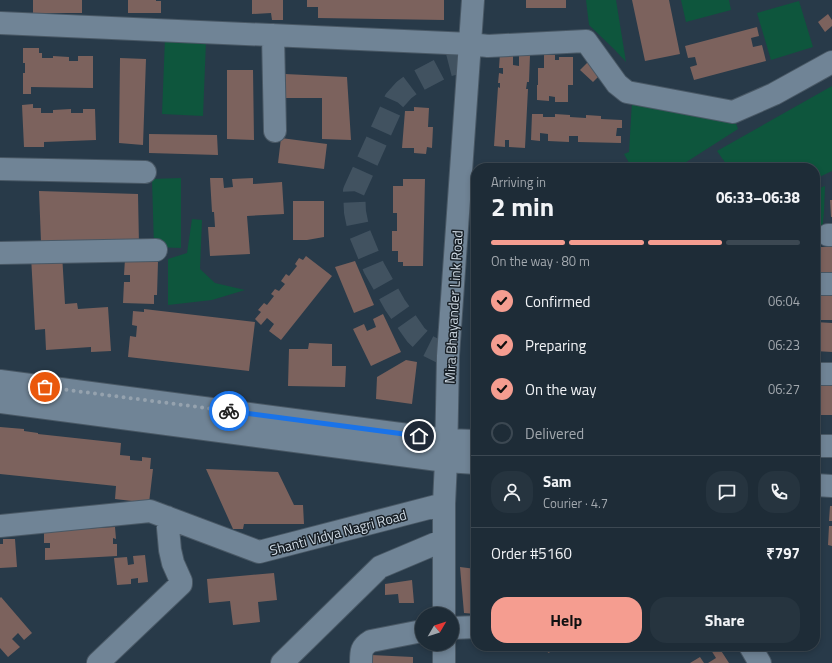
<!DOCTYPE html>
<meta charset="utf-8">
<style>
body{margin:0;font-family:"Titillium Web",sans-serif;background:#26343f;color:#f1f3f6;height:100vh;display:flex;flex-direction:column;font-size:15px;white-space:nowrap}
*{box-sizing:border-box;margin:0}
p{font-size:13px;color:#a1a7ad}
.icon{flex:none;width:22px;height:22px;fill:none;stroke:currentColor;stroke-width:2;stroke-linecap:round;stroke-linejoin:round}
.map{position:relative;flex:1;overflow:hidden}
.sheet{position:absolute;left:471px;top:163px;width:349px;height:488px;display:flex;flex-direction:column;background:#1e2c37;border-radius:16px;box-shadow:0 2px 6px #0003,0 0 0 1px #3c4852}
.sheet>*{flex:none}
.needle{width:26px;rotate:51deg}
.buttons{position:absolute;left:415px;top:607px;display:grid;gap:8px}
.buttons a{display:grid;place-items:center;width:44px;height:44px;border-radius:50%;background:#1e2c37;box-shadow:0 2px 6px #0003,0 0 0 1px #3c4852;font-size:20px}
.pin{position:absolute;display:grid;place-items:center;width:34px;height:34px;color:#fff;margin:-17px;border:2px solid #fff;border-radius:50%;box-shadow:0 1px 4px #0007}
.courier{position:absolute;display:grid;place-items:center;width:40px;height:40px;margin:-20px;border:3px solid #1a73e8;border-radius:50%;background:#fff;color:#222;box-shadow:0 1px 5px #0007}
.headline em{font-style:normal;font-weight:700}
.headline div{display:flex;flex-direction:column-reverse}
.headline{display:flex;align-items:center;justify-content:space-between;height:68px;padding:0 20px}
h1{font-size:26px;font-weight:700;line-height:30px}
.bar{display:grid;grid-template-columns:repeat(4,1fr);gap:6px 4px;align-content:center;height:48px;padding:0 20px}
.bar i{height:5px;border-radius:3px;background:#3c4852}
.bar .selected{background:#f59d90}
.bar p{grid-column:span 4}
.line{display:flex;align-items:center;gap:10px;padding:0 20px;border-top:1px solid #3c4852}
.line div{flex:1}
.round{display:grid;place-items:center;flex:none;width:42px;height:42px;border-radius:16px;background:#26343f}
ol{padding:0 20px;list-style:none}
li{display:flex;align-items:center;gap:12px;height:44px}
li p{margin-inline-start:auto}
li .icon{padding:4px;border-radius:50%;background:#f59d90;color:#111;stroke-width:4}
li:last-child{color:#a1a7ad}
li i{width:22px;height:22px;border:2px solid #3c4852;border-radius:50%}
.primary-button{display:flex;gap:8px;margin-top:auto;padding:8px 20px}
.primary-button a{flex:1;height:46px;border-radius:16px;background:#f59d90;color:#111;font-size:16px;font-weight:700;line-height:46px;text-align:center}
.primary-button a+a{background:#26343f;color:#f1f3f6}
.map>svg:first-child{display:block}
.green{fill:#0e563d}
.building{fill:#7c625d}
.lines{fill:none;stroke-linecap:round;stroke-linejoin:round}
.minor-tunnel{stroke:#415260;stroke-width:22;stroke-dasharray:22 11;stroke-linecap:butt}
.minor-casing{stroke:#495865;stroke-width:24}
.minor{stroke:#708496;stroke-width:22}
.done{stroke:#95a2ae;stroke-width:4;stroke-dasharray:0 7.2}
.route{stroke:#1a73e8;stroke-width:5}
.labels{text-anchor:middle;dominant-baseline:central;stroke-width:3;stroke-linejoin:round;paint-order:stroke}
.street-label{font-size:14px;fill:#cfdae4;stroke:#182027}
</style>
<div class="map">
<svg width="832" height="663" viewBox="0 0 832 663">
<rect width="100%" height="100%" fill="#283a49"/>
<path class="green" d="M586 0H616L626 62 615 50 589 25Z
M681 0H729L731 10 686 22Z
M799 1 813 47 771 60 757 13Z
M165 38 206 41 203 116 162 114Z
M832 86V171L815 179V168H729L717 151Z
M632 101 733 115 738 129 677 168H632L624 154 629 152Z
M181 178V248L154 247 152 179Z
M825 186 824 211 822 233H815V190Z
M192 219 202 220 200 269 215 283 245 290 212 300 168 305V259L187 253Z"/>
<path class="building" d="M33 0H82V13H33Z
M128 0H156V1H161V13H128Z
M252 0H283V20H272L271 13 252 14Z
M307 0H444V20L318 18V7H307Z
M526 0H566V8H526Z
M632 0H669L680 54 645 61Z
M828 14 832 20V26L825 32 818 22Z
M757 27 759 36 751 38 753 47 762 45 766 61 694 80 690 67 697 65 695 57 688 58 685 46Z
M23 48H39V53H42V58H53V56L69 57V61H78V56H93V88L31 87V94H23V73H25V63H23Z
M500 53 513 54V65L519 66V54L530 55 529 82H527L526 89H528L525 148 509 147V140H505V147L494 146 498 87 500 88V83H498L499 73 503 74V68H499Z
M544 55H555V60H559V57H573V85H568V102H555V97L549 96V101L537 100V85H538V68H544Z
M120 58 146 59 143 145 119 143Z
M588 62 601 74 593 82 580 70Z
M227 70H253L254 140 227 139Z
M285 74 347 77 351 140 322 139V98H286Z
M33 104V108H41V113H53V110L71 109V113H83V109H95L96 140 44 142V147H24L22 105Z
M414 107 429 108 428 127H433L432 148 427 147 426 154 414 153V148H402L405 111H414Z
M532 114H543V117H555V114L570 115V117L586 118V115L601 116V119L622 120V128H617L616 136H621V143L578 142V136H569V142L548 141V134L540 133V141L531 140Z
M149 134 217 135 218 155 149 153Z
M281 138 327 144 324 169 278 163Z
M210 178H223L224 188 233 187 232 179 253 178V184L282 182 284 214 247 216 250 254 210 256 208 227H215L214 212H212Z
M403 179H425L423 266H403V262H398V251H392V231H397V213H393V186H403Z
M39 191 138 194 139 245 41 242Z
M830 200H832V217H831Z
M293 201H324V237L307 240H293Z
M815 247H832V272H815Z
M62 254 65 304 77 303 78 309 108 307 111 351 91 352V347L46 350 45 329 35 330 31 256Z
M306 256 332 276 281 340 269 331 274 324 267 318 261 325 255 319 261 312 258 310 264 303 267 305 274 296 271 294 275 289 279 291 285 284 281 281 286 274 289 276 297 266 295 264 299 258 303 260Z
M125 259 158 262 157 295H154V304L123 303 124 282H130V275H124Z
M355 261 374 305 354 313 335 267Z
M832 289V320H815V290Z
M144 309 255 322 249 371 128 357 130 336 136 337 137 326 132 325 133 311 144 312Z
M383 314 401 352 371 366 353 329 364 324 367 331 376 327 373 319Z
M815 322 832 323V352L815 351Z
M309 343 332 344V366H346L345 387 288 386 289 349H308Z
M406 360 417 362 412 404 376 399 377 377Z
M815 379 832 380V415H815Z
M0 427 24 429V431L38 433V434L121 443 120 455 130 456V460L142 461V457L151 458 150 469H153L149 503 115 499 116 486 0 474Z
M206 469 278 472 294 505H303L304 524H244L243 529H233Z
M830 506H832V521H829Z
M829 526H832V546L828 545Z
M115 527 116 539 113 538V544H117V556L45 560V548H50V543H44V531Z
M3 539H15L17 567 0 568V544H3Z
M145 555 148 582 138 583V578L131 579V584L117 585 114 558 127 557 128 565 134 564 133 556Z
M460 567 476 569V614L464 613Z
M274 573 277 600 258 602 260 622 233 625 230 601 209 603 207 579Z
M412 580 414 603H399L398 594 385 595V584Z
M1 597 32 633 24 640 18 633 12 639 20 647 8 657 0 648V598Z
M538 646H554L549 653Z
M717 646H718L729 663H708L716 658 711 650Z
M371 655 413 657V663H371Z
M700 657 704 663H690Z"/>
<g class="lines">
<path class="minor-tunnel" d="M448 356 428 346 416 335 395 305 374 268 359 232 355 212 354 191 395 100 404 90 412 84 446 66 469 60"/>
<defs>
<path id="minor" d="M0 23 470 44 488 46 586 41 617 84 627 92 733 112 774 94 832 62
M273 35 275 131
M0 169 145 172
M828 235H832
M0 253 156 250
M815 284H832
M815 374H832
M0 381 446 440 476 441
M0 402 446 461 476 463
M815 446H832
M815 485 832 486
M0 526 150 511 259 552 444 504
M444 614V504L446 461 448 356 473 0
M452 628 476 627
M750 646 760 663
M98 663 181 584V581L173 563 170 550 167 517
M282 663 380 567 444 540
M361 663C361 651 361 647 371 641L422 631
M444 663V644"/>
</defs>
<use href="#minor" class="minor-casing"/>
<use href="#minor" class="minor"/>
</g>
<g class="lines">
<path class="done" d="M45 387 229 411"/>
<path class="route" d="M229 411 419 436"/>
</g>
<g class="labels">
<g class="street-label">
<text transform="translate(453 307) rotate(-87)">Mira Bhayander Link Road</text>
<text transform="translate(338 532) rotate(-15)">Shanti Vidya Nagri Road</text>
</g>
</g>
</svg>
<div class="buttons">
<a><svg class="needle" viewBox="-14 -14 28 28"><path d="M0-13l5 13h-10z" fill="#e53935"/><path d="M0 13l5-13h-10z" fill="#a1a7ad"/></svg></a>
</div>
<div class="pin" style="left:45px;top:387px;background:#ea580c"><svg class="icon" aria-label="bag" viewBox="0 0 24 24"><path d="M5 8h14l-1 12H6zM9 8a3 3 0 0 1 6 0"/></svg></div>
<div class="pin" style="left:419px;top:436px;background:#1f2937"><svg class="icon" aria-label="home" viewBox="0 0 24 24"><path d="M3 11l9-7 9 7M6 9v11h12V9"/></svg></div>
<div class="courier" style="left:229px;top:411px"><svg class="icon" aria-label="bike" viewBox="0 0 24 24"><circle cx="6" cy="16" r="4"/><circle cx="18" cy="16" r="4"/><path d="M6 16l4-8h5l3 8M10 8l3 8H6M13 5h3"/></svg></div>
<section class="sheet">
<div class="headline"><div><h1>2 min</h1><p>Arriving in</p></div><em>06:33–06:38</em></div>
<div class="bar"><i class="selected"></i><i class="selected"></i><i class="selected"></i><i></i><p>On the way · 80 m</p></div>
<ol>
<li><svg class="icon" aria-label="check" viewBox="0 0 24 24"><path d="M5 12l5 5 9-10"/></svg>Confirmed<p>06:04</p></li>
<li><svg class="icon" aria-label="check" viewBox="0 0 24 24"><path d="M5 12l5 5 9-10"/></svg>Preparing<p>06:23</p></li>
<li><svg class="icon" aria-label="check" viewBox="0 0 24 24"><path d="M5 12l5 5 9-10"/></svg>On the way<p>06:27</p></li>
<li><i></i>Delivered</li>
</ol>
<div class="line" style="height:72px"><a class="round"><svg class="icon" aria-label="person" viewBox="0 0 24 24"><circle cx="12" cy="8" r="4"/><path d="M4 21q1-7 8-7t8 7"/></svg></a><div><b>Sam</b><p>Courier · 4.7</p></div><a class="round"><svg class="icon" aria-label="chat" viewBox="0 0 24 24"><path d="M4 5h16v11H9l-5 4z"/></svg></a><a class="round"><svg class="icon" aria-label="phone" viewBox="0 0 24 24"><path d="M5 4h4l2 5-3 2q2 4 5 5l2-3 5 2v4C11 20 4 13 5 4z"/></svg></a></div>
<div class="line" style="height:52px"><div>Order #5160</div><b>₹797</b></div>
<div class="primary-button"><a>Help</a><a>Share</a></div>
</section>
</div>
